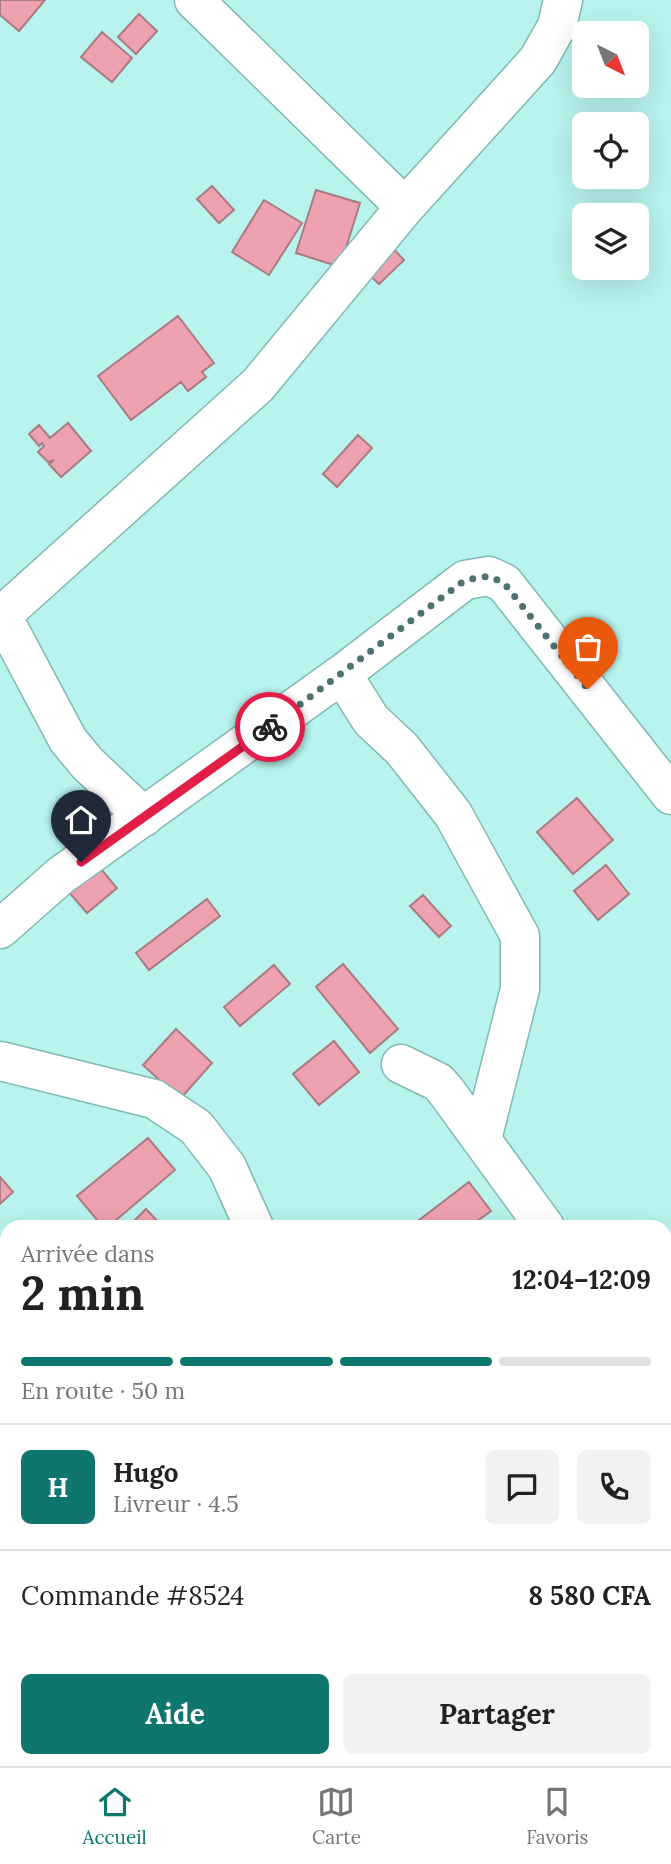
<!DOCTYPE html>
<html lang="fr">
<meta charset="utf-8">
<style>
body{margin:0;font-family:Lora,serif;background:#f2f2f2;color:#222;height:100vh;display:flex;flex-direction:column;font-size:26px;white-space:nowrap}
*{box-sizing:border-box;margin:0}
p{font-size:23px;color:#767676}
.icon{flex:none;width:38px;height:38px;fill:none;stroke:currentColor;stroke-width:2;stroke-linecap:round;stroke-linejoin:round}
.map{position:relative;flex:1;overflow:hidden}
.panel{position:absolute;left:0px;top:1220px;width:672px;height:548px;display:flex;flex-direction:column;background:#fff;border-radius:21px 21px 0 0;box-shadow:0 7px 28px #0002}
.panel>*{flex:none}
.needle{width:46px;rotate:138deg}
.fabs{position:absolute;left:572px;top:21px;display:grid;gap:14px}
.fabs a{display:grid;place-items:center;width:77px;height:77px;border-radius:10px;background:#fff;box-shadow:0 7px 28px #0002;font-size:35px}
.pin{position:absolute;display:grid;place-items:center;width:60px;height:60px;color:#fff;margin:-72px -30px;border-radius:50% 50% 50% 0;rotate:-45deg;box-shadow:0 0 7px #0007}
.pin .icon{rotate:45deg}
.courier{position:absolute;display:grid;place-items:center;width:70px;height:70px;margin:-35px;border:5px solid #e11d48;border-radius:50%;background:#fff;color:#222;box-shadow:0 2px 9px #0007}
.overview em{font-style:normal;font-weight:800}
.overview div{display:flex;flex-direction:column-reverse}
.overview{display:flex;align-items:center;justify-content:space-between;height:119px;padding:0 21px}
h1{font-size:46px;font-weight:800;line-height:52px}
.bar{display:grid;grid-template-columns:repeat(4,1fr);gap:10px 7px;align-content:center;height:84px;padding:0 21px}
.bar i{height:9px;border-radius:5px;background:#e0e0e0}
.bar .on{background:#0f766e}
.bar p{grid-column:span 4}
.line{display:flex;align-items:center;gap:18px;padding:0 21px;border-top:2px solid #e0e0e0}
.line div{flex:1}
.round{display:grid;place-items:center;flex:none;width:74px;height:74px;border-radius:10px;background:#f2f2f2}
.button{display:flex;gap:14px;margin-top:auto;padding:14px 21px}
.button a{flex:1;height:80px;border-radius:10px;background:#0f766e;color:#fff;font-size:28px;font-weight:800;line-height:80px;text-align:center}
.button a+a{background:#f2f2f2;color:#222}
.tab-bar{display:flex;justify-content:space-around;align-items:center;height:98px;border-top:2px solid #e0e0e0;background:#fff;font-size:19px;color:#767676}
.tab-bar a{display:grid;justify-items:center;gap:4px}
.tab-bar .on{color:#0f766e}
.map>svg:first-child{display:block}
.building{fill:#eea2af;stroke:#aa7b82;stroke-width:2}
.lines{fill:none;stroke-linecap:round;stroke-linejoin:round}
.minor-casing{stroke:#80b9b4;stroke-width:41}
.minor{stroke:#fff;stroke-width:38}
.done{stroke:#4d726f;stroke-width:7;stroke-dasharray:0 12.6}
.route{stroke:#e11d48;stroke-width:9}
</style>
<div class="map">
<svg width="671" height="1766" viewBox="0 0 671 1766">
<rect width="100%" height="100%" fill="#b8f3ee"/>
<path class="building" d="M0 0H45L19 31 0 15Z
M139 14 157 31 136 54 118 37Z
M102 32 132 58 112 82 81 57Z
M212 186 234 210 219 223 197 199Z
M316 190 360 203 340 267 296 253Z
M264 200 302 223 269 275 232 252Z
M387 242 404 260 379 284 362 268Z
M178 316 214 363 202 372 206 377 188 391 181 382 131 420 98 376Z
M68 423 91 451 61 477 49 464 54 460 48 462 38 452 44 446 42 443 39 446 29 434 39 425 50 438Z
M358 435 372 448 337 487 323 474Z
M577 798 613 840 573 874 537 832Z
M91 857 117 888 87 913 61 883Z
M606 865 629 894 598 920 574 891Z
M423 895 451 926 439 937 410 906Z
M207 899 220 916 149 970 136 953Z
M343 964 398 1029 370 1053 316 987Z
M274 965 290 984 240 1026 224 1007Z
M176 1029 212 1063 180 1099 143 1065Z
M334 1041 359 1072 319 1105 293 1074Z
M148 1138 175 1170 108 1227H103L77 1196Z
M0 1177 13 1192 0 1204Z
M469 1182 491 1211 469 1227H410Z
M146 1209 163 1227H138L133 1222Z
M7 1279V1306L0 1312V1284Z
M0 1468 7 1473V1484L0 1493Z
M27 1760H82L86 1766H31Z"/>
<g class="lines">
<defs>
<path id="minor" d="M194 0 405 207
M2 616 68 740 87 763 144 817
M0 617 258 385 405 207 538 60 557 26 563 0
M342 674 371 720 402 749 453 814 520 936V989L482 1139
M0 929 60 876 342 674 465 580 489 576 504 583 671 795
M0 1061 154 1099 196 1127 227 1167 254 1227
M401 1064 438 1082 446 1091 545 1227
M665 1262 671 1257
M665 1523 671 1518
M665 1717 671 1724"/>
</defs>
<use href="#minor" class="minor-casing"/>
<use href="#minor" class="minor"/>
</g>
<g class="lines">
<path class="done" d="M270 727 465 580 489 576 504 583 588 689"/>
<path class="route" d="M81 862 270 727"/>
</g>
</svg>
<div class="fabs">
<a><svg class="needle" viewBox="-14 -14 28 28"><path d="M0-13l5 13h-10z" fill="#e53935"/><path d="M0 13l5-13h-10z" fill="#767676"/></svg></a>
<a><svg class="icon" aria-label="locate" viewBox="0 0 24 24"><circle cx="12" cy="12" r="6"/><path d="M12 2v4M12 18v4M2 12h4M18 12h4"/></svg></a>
<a><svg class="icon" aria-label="layers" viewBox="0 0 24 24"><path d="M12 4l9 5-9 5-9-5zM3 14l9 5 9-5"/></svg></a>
</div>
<div class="pin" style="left:588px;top:689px;background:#ea580c"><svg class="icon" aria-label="bag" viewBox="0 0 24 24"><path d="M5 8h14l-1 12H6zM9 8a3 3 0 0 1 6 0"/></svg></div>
<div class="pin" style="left:81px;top:862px;background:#1f2937"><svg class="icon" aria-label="home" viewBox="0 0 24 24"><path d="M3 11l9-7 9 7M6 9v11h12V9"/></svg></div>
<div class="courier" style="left:270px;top:727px"><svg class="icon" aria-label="bike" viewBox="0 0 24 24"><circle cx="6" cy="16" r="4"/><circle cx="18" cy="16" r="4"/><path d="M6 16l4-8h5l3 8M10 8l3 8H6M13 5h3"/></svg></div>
<section class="panel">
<div class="overview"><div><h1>2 min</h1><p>Arrivée dans</p></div><em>12:04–12:09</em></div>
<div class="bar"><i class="on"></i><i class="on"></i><i class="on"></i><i></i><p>En route · 50 m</p></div>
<div class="line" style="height:126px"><b class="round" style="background:#0f766e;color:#fff">H</b><div><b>Hugo</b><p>Livreur · 4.5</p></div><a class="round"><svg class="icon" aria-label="chat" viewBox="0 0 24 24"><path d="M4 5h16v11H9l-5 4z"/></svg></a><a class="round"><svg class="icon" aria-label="phone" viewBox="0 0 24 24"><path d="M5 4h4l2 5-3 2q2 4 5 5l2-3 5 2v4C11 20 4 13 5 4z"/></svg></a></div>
<div class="line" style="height:91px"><div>Commande #8524</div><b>8 580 CFA</b></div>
<div class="button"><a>Aide</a><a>Partager</a></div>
</section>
</div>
<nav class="tab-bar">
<a class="on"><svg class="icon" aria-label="home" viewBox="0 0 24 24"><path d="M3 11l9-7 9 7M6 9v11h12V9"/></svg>Accueil</a>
<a><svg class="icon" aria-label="map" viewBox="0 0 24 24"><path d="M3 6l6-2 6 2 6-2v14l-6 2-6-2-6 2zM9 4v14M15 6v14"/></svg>Carte</a>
<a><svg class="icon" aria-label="saved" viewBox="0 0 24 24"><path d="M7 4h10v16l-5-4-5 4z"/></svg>Favoris</a>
</nav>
